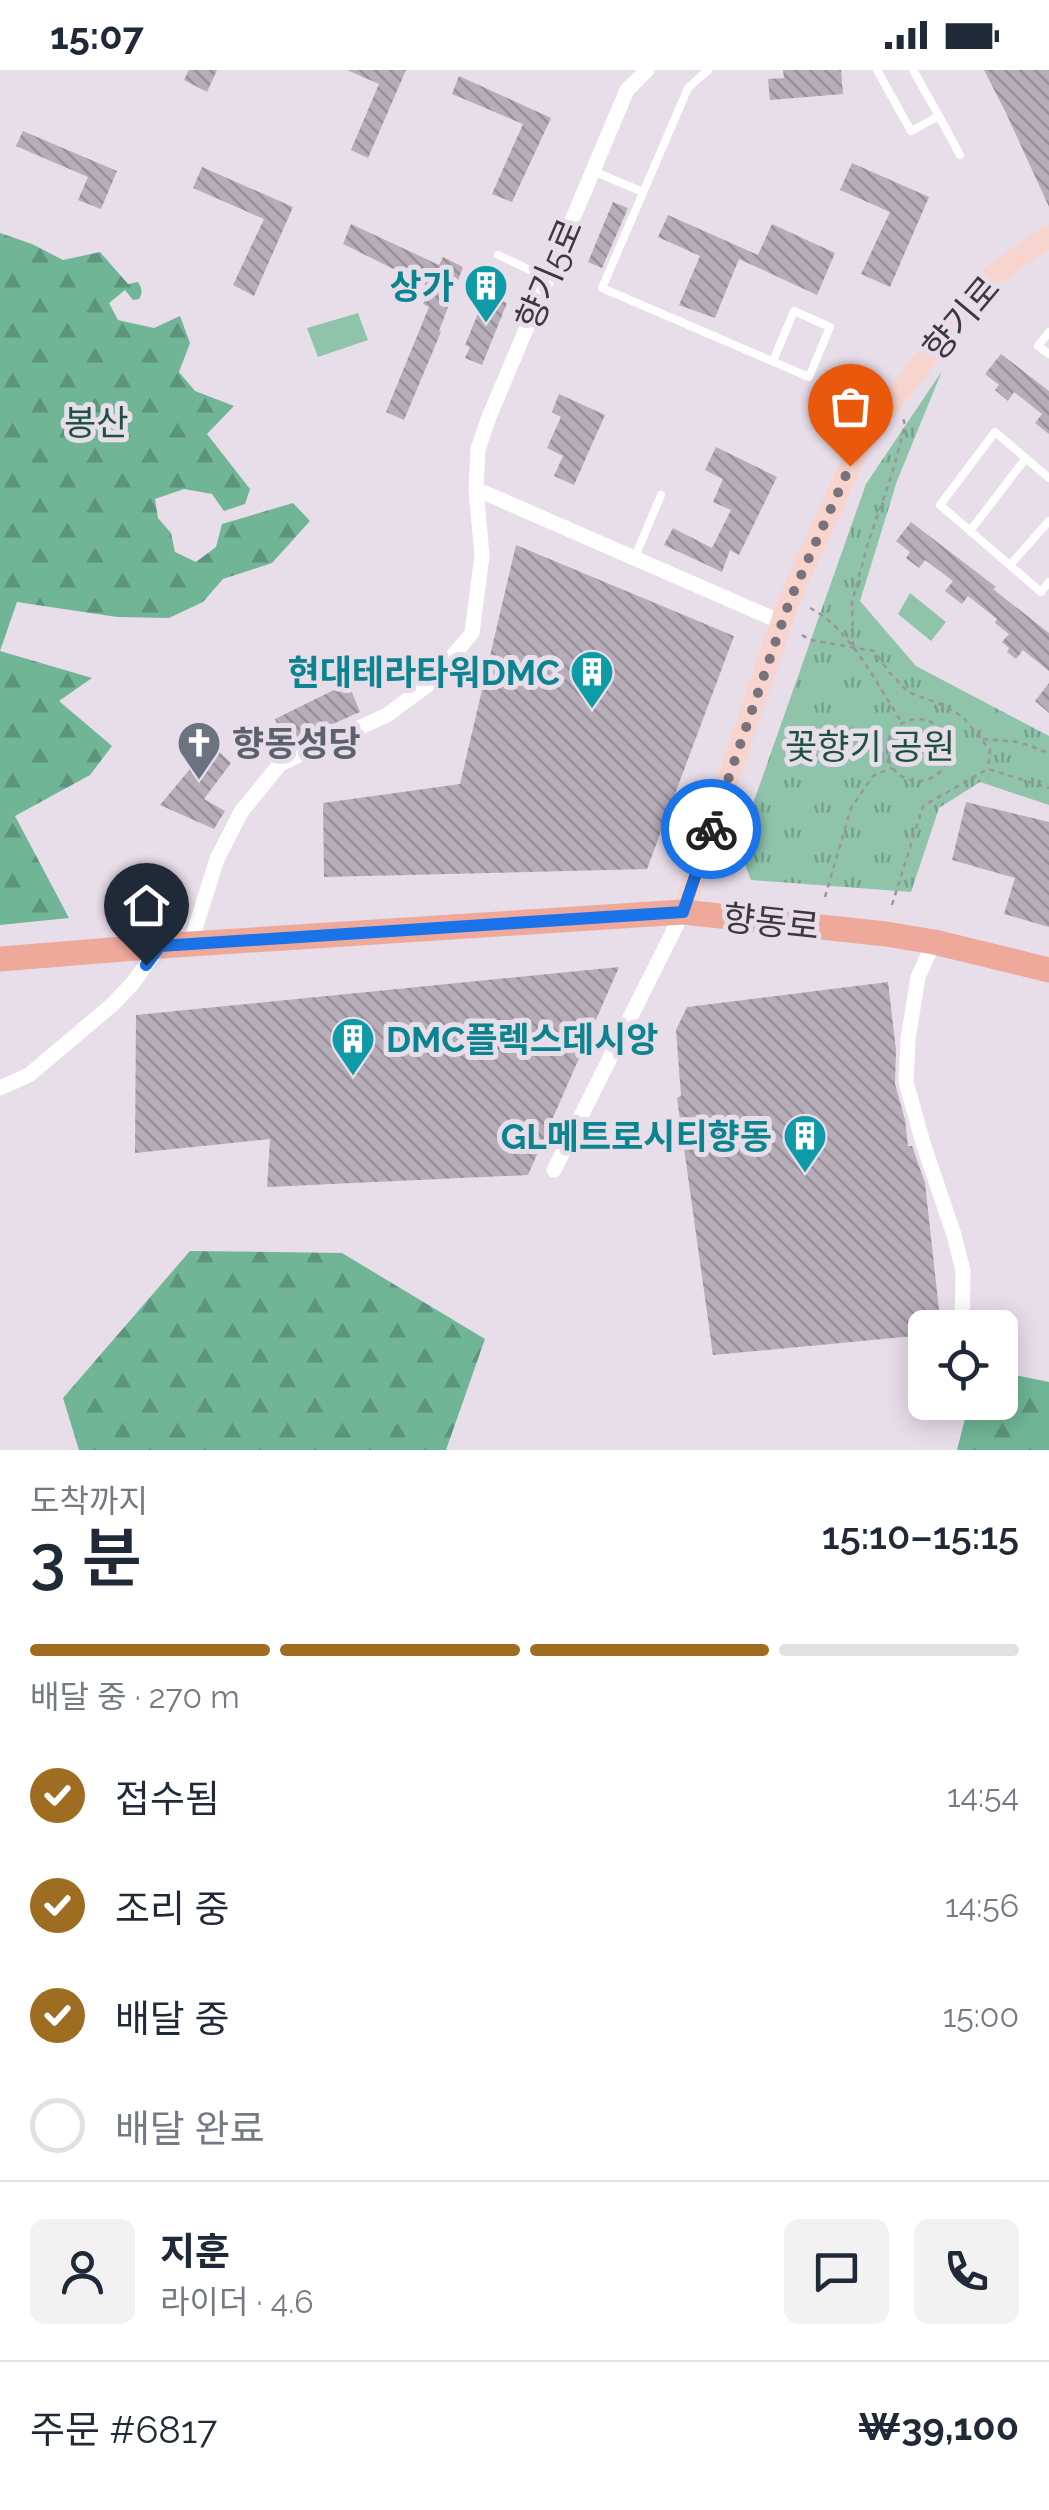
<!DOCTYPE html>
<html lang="ko">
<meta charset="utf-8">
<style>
body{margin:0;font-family:Raleway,"Noto Sans KR",sans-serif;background:#f2f2f3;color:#1f2937;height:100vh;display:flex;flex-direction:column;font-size:38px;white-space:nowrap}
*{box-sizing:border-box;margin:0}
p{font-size:32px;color:#747a83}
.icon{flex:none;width:55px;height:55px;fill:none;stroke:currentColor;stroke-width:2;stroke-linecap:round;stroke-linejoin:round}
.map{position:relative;height:1380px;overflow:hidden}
.details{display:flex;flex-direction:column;background:#fff;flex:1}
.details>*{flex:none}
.tools{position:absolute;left:908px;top:1240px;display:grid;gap:20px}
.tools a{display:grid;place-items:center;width:110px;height:110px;border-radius:15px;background:#fff;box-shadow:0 5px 25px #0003;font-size:50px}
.pin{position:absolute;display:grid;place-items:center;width:85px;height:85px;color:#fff;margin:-102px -42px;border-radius:50% 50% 50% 0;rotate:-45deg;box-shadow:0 0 10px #0007}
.pin .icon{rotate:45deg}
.courier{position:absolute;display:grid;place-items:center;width:100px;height:100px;margin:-50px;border:8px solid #1a73e8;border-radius:50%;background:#fff;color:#222;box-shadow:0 2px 12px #0007}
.head em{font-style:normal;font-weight:600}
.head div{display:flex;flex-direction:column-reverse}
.head{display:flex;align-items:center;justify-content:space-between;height:170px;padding:0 30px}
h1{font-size:65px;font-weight:600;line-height:75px}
.bar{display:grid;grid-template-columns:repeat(4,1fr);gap:15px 10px;align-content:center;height:120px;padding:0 30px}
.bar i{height:12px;border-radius:8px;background:#e0e1e3}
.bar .on{background:#9e6d21}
.bar p{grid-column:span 4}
.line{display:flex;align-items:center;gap:25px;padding:0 30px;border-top:2px solid #e0e1e3}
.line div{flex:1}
.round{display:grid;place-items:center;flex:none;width:105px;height:105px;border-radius:15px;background:#f2f2f3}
ol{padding:0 30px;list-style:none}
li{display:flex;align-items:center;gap:30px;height:110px}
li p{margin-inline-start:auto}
li .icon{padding:10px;border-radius:50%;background:#9e6d21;color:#fff;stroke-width:4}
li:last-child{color:#747a83}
li i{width:55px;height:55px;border:5px solid #e0e1e3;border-radius:50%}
.status{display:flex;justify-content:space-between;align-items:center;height:70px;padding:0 50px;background:#fff;direction:ltr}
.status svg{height:28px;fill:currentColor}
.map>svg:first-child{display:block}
.grass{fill:#8fc4aa}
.forest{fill:url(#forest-firs)}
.park{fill:url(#park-tufts)}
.building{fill:url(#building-back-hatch)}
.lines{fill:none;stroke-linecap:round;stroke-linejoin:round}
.path{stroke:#9c949d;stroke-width:2.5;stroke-dasharray:5 5;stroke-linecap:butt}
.lane{stroke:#fff;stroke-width:8}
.street{stroke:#fff;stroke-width:15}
.secondary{stroke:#f7d4cd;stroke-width:22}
.primary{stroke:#eea99a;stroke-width:25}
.done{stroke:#78727a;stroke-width:10;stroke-dasharray:0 18}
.route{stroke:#1a73e8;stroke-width:12}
.labels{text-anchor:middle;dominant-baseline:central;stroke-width:10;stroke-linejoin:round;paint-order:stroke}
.street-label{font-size:35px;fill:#3c383d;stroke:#e8deea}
.culture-label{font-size:35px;font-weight:bold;fill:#0d838f;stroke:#e8deea;text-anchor:end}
.park-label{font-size:35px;fill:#1b533d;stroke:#e8deea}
.worship-label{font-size:35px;font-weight:bold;fill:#5b616d;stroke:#e8deea;text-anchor:start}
</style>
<div class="status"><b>15:07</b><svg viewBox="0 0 49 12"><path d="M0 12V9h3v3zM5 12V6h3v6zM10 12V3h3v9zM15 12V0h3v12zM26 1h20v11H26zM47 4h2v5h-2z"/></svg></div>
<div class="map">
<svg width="1049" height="1380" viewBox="0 0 1049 1380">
<defs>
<pattern id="forest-firs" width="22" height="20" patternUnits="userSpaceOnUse" patternTransform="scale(2.5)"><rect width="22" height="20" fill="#70b696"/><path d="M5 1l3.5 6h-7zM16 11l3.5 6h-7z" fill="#5d957c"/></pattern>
<pattern id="park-tufts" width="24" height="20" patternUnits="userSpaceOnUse" patternTransform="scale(2.5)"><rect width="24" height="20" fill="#8fc4aa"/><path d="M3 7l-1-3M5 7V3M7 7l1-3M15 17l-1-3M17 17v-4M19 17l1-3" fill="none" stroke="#76a08c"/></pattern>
<pattern id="building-back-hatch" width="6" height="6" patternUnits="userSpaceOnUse" patternTransform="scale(2.5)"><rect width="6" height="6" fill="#b7adb9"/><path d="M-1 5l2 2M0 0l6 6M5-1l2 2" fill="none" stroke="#968e98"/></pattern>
</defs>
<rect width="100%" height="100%" fill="#e8deea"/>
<path class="grass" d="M358 243 368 270 318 287 307 258Z
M910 523 946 552 931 571 898 544Z"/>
<path class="forest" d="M0 163 32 174 63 190 100 182 128 214 138 212C142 219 143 222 139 229L133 230 125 220 109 233 118 250 154 258 180 246 190 273 179 302 195 321 234 336 207 364 250 419 245 434 224 441 212 424 184 419 155 429 158 448 171 463 175 482 196 492 216 477 222 454 293 433 310 451 272 493 223 509 203 532 169 548 117 547 17 532 0 581Z
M0 581 92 608 59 631 112 676 90 705 15 746 69 848 0 855Z
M190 1181 342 1183 485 1269 446 1380H79L63 1328Z
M1000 1302 1049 1312V1380H957L969 1333 1000 1332Z"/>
<path class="park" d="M942 301 897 411 860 531 916 596 1049 666V735L980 712 939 738 911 822 751 810 738 776 866 414Z"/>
<path class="building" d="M189 0H217L207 22 184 10Z
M347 0H406L368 88 351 80 379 14Z
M783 0H841L843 24 770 30 768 9 784 8Z
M984 0H1049V137L1006 43Z
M459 6 551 48 512 132 492 124 523 54 452 24Z
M23 61 117 101 101 139 78 130 88 107 16 76Z
M852 93 929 127 890 217 861 204 890 142 840 120Z
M202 97 293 137 254 226 233 215 264 149 193 118Z
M613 132 628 138 602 198 588 192Z
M668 145 758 185 772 154 835 183 817 225 739 189 715 248 679 235 700 186 658 167Z
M351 154 439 195 443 187 463 197 439 261 441 262 404 350 386 342 429 237 423 234 430 217 343 174Z
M486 224 507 233 482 295 465 288 470 277 465 275Z
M1001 284 1049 321V364L1035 353 1042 344 1014 322 1008 331 995 320 999 315 985 304Z
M559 324 605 345 574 415 554 406 563 386 547 378 561 347 552 342Z
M716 377 777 407 739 485 730 480 722 502 664 475 673 458 712 478 731 440 713 432 723 409 705 400Z
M911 452 996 517 993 519 1049 563V601L1023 580 1016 589 1007 582 1009 578 1002 572 1009 564 995 553 997 549 968 526 962 534 945 521 953 511 925 490 919 498 906 488 910 482 896 471Z
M516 475 734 566 647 799 324 807 323 733 460 714Z
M348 613 360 642 285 675 275 649Z
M1049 613V643L1035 631Z
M211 674 231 693 204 729 225 741 214 759 160 735Z
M966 732 1049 752V857L1004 844 1015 808 952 790Z
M619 897 528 1105 267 1117 270 1069 135 1083 136 945Z
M888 912 896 980 895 1014 905 1050 908 1076H912L925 1113 941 1258H925V1265L713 1285 677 1028 681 1026 676 960 687 937Z"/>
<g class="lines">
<path class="path" d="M810 538C850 558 877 615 901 651
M802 565 810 570 874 581 889 602 908 622 940 634 962 646 990 680 988 699
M853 576 852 532 869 470 892 404 905 355 903 348
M887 680a31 31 0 1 1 62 0a31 31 0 1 1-62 0Z
M983 669 1019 672 1049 683
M825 827 851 738 873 706 892 698
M892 835 923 736 988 699 1049 718"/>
<path class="lane" d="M708 0 688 18 602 218 809 307 830 257 794 241 773 291
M877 0 911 61 939 46 960 85
M913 0 939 46
M593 101 643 122
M498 185 547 208
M1049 262 1038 276 1049 284
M1049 408 995 362 940 435 1041 522 1049 512
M970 461 1026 388
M634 489 661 425
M1010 495 1049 451"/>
<path class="street" d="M476 419 781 552
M934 872 918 907 908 969 906 1012 923 1073 954 1165 963 1201 962 1258
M190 875 217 789 241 742 280 694 387 645 429 614 472 563 482 486 476 419 478 379 489 347 627 20 647 0
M0 1018 29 1005 113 934 132 914 160 876
M554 1100 683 842"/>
<path class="secondary" d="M683 842 789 530 863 368 915 303 956 245 993 205 1049 166"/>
<path class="primary" d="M0 889 160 876 683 842 886 864 934 872 1049 900"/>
</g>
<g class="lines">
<path class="done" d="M711 759 790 530 850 396"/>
<path class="route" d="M146 895 160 876 683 842 711 759"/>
</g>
<defs>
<symbol id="building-pin" viewBox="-11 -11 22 30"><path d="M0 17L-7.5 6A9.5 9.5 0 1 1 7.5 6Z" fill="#0f9aa8" stroke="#e8deea"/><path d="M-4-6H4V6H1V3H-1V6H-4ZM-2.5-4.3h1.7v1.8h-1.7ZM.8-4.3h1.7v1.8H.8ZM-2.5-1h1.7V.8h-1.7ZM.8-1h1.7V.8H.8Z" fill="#fff"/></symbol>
<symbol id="church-pin" viewBox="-11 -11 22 30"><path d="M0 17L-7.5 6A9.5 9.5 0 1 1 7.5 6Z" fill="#6b7280" stroke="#e8deea"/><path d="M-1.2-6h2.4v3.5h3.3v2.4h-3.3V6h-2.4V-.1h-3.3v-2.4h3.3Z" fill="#fff"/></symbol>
</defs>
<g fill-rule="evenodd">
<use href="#building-pin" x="461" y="191" width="50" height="68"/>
<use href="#building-pin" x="567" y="577" width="50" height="68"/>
<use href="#church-pin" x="174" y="648" width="50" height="68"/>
<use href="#building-pin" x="328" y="944" width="50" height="68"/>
<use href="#building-pin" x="780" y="1041" width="50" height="68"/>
</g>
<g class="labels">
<g class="street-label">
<text transform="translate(549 204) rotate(-67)">향기5로</text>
<text transform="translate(961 248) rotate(-50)">향기로</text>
<text transform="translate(771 852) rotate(6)">향동로</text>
</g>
<g class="culture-label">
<text x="454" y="216">상가</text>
<text x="560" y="602">현대테라타워DMC</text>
<text x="386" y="969" text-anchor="start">DMC플렉스데시앙</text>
<text x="772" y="1066">GL메트로시티향동</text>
</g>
<g class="park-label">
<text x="96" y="352">봉산</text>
<text x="870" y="676">꽃향기 공원</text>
</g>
<g class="worship-label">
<text x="232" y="673">향동성당</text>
</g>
</g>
</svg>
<div class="tools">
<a><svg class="icon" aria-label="locate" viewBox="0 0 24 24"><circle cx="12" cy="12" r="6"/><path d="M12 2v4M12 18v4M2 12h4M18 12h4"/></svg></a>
</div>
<div class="pin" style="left:850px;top:396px;background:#ea580c"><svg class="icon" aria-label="bag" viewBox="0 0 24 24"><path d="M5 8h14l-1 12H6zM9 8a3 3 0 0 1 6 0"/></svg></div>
<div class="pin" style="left:146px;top:895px;background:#1f2937"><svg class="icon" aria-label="home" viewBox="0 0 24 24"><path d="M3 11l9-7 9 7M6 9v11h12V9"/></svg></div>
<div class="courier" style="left:711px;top:759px"><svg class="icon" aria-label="bike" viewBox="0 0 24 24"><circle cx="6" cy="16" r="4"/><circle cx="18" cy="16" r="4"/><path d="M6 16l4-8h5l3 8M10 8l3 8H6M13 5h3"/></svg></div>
</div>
<section class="details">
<div class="head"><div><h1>3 분</h1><p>도착까지</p></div><em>15:10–15:15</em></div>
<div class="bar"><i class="on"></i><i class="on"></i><i class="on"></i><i></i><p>배달 중 · 270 m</p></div>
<ol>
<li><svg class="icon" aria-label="check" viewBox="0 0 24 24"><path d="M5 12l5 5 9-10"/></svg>접수됨<p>14:54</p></li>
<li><svg class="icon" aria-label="check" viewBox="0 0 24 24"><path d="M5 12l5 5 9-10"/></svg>조리 중<p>14:56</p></li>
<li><svg class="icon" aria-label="check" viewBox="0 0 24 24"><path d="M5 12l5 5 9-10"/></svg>배달 중<p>15:00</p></li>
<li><i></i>배달 완료</li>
</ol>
<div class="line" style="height:180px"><a class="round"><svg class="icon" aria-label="person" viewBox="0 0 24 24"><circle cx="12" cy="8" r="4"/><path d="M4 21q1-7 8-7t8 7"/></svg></a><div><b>지훈</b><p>라이더 · 4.6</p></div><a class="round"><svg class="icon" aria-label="chat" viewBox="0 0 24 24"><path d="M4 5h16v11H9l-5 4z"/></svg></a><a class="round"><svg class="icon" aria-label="phone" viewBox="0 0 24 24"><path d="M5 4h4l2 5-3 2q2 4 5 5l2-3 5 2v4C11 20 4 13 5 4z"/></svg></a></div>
<div class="line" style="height:130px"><div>주문 #6817</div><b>₩39,100</b></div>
</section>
